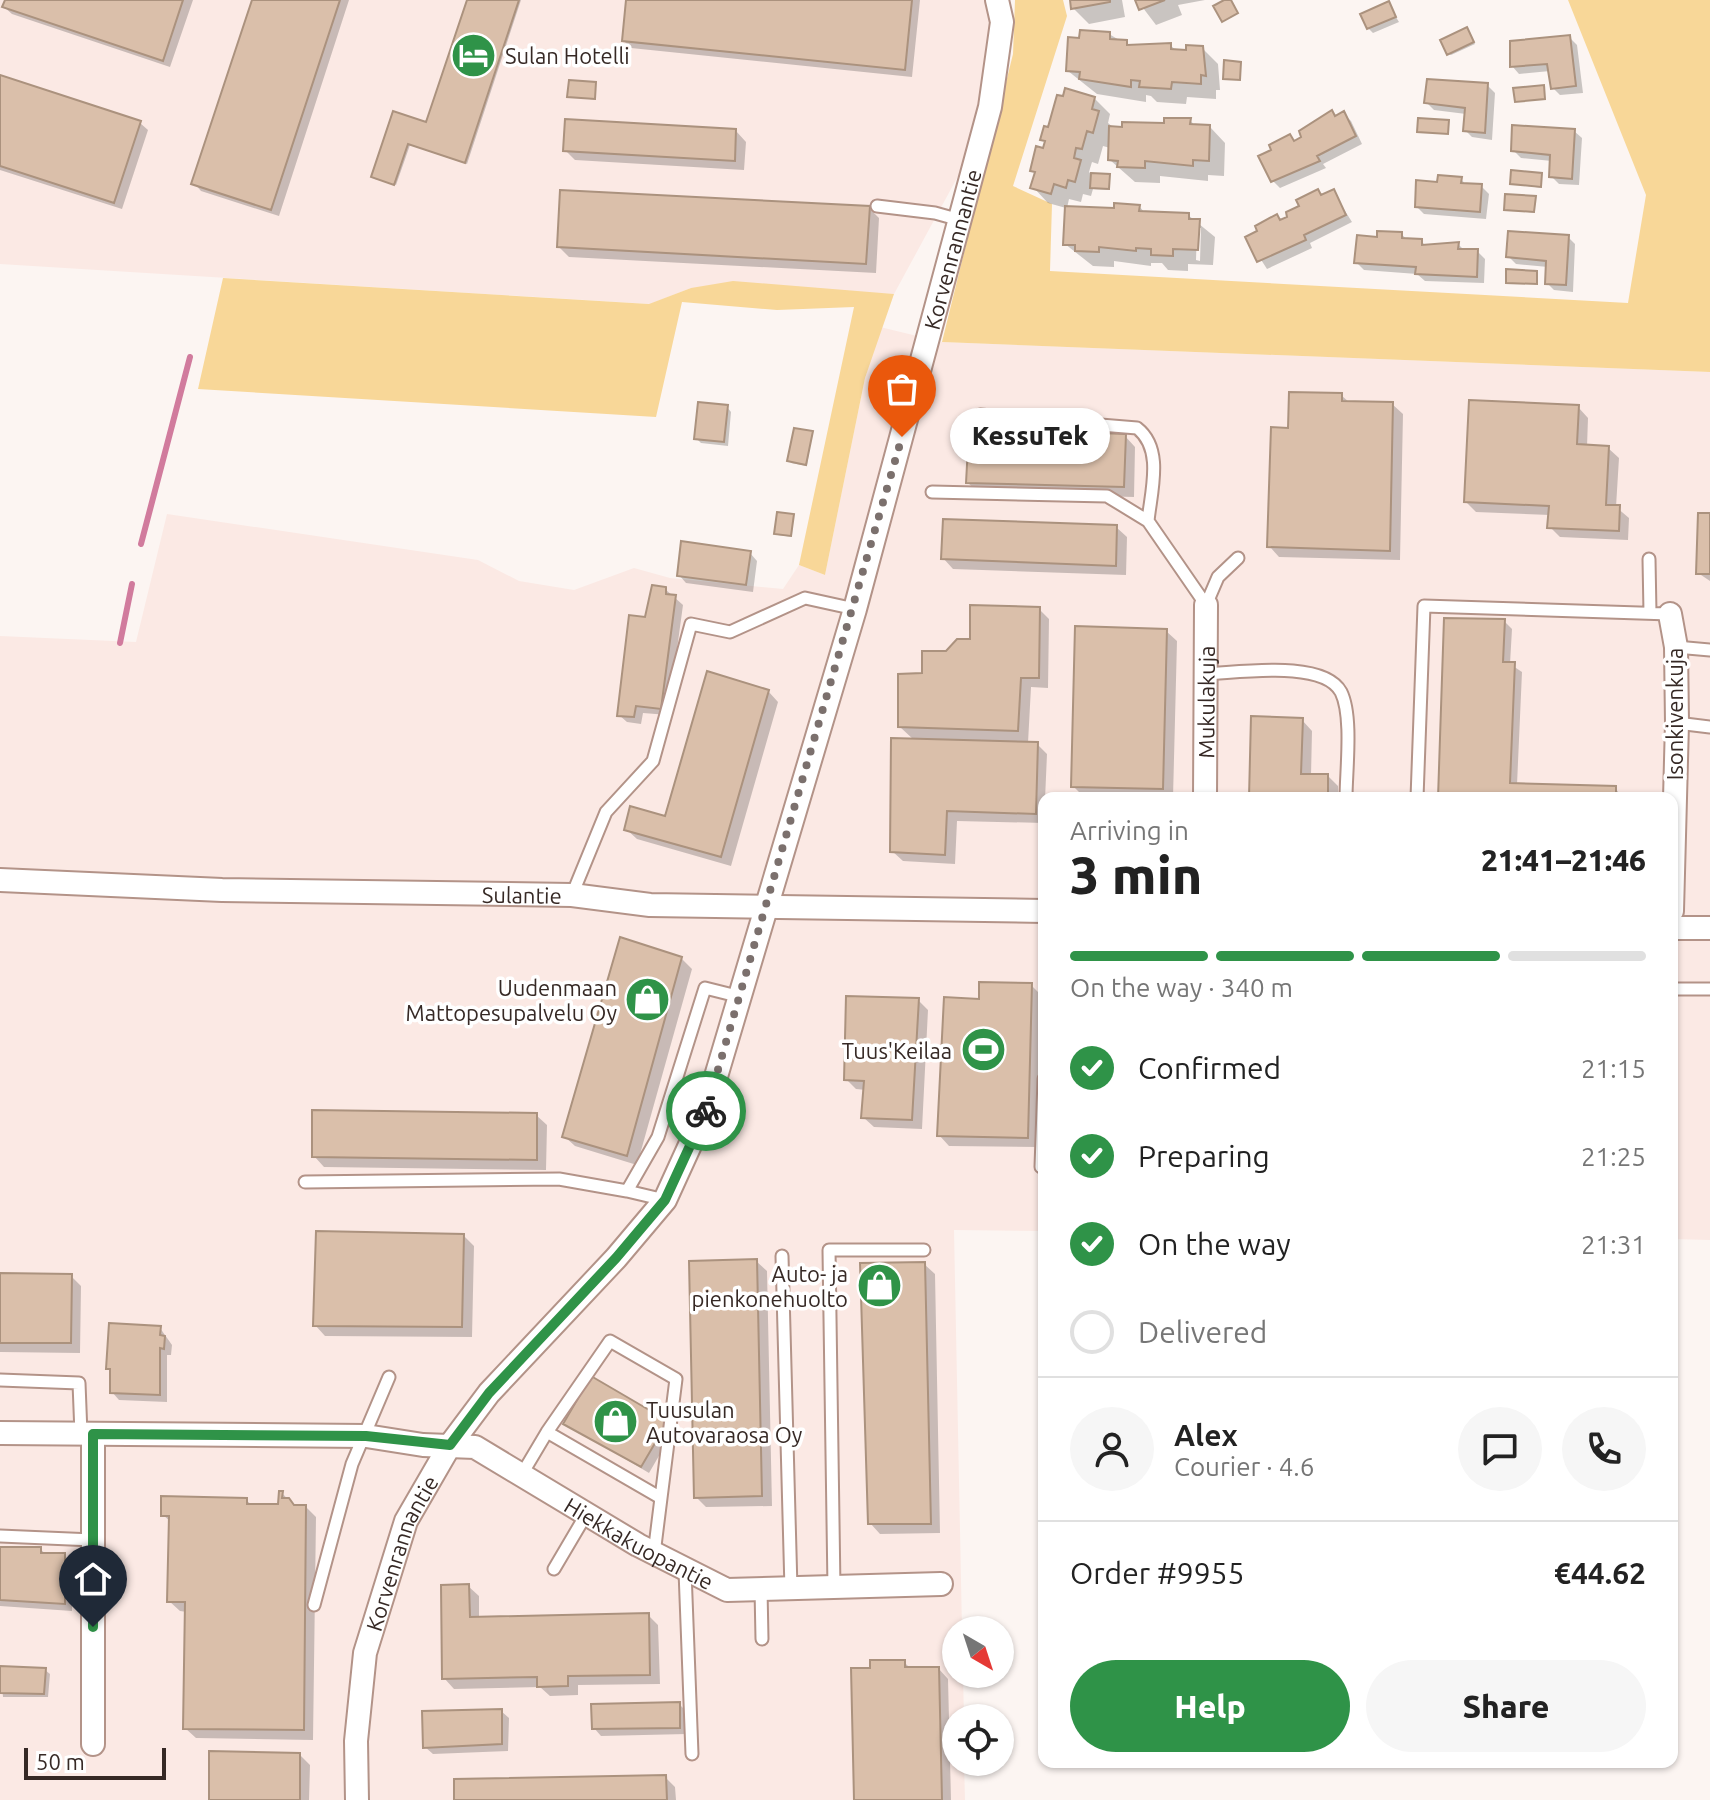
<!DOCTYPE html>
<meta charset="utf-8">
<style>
body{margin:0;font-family:Ubuntu,sans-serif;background:#f6f6f6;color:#222;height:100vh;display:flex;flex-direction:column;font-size:30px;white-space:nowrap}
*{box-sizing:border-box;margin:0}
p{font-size:26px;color:#767676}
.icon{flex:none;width:44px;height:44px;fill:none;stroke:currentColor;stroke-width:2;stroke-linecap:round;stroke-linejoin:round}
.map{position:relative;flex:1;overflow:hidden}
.panel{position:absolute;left:1038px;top:792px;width:640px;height:976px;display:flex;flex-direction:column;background:#fff;border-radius:16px;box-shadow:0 2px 6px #0004}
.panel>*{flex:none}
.needle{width:52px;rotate:141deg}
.tools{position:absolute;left:942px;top:1616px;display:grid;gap:16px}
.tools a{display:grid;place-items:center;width:72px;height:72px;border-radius:50%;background:#fff;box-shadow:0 2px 6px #0004;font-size:40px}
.scale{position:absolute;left:24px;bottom:20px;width:142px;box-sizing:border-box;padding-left:8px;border:4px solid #362925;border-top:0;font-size:22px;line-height:28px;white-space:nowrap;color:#362925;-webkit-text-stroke:6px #fff;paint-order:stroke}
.pin{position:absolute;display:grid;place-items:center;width:68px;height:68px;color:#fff;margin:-82px -34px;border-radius:50% 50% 50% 0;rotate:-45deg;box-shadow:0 0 8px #0007}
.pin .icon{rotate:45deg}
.courier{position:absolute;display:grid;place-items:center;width:80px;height:80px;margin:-40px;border:6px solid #2f9348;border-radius:50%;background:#fff;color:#222;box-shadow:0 2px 10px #0007}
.bubble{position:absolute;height:56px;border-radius:28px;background:#fff;box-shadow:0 2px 6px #0004;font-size:26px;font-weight:800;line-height:56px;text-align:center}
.headline em{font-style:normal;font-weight:800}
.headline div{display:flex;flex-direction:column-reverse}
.headline{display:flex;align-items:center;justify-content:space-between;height:136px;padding:0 32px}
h1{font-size:52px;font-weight:800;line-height:60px}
.bar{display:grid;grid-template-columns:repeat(4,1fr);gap:12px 8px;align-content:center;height:96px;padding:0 32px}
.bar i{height:10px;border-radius:6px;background:#e0e0e0}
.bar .selected{background:#2f9348}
.bar p{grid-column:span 4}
.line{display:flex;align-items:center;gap:20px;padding:0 32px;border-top:2px solid #e0e0e0}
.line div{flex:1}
.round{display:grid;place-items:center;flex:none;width:84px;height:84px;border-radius:42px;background:#f6f6f6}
ol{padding:0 32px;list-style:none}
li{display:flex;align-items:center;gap:24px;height:88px}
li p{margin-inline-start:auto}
li .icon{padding:8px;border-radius:50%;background:#2f9348;color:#fff;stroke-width:4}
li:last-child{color:#767676}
li i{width:44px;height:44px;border:4px solid #e0e0e0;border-radius:50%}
.cta{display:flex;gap:16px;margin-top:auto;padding:16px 32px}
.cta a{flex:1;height:92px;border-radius:48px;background:#2f9348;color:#fff;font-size:32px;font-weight:800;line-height:92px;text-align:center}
.cta a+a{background:#f6f6f6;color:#222}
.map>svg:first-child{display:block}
.built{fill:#fbe9e4}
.green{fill:#f8d798}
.shadow{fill:#0003;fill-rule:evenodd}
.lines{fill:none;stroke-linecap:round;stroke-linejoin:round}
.stream{stroke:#d17b9d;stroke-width:6}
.building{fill:#dabfaa;stroke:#ab927e;stroke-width:2}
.lane-casing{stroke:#b39388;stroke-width:15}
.street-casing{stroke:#b39388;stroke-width:26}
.lane{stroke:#fff;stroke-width:11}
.street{stroke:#fff;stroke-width:22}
.done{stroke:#7b706d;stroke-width:8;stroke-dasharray:0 14.4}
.route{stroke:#2f9348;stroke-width:10}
.labels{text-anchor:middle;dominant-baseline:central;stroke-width:7;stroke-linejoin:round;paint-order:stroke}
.poi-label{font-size:22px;fill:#362925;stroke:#fff;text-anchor:end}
.street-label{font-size:22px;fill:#362925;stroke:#fff}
</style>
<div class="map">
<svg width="1710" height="1800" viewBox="0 0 1710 1800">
<rect width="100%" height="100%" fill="#fcf5f2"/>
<path class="built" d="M0 0H1003L995 108 894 294 691 288 650 304 0 264Z
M880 327 942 342 1710 372V1240L1672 1239V798H1044V1231L954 1230 962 1630H956V1674H963L964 1718H956V1762H964L965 1800H0V636L136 642 167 514 478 560 519 581 574 590 634 568 670 578 783 589 799 565 825 575 865 378Z"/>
<path class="green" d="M1015 0H1063L1067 16 1013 186 1052 204 1050 271 1628 303 1646 195 1568 0H1710V372L942 342 1013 54Z
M223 278 649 304 691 288 733 281 894 294 865 378 825 575 799 565 854 307 777 310 682 302 656 417 198 389Z"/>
<path class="shadow" d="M7 0H193L170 67 12 14 4 7Z
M254 0H349L279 216 201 191 194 183Z
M469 0H521L467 164 410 145 396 185 375 179 427 125Z
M628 0H920L912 77 631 48 624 41Z
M1072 0H1122L1125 17 1089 24 1073 8Z
M1137 0H1205L1178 5 1182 15 1156 25Z
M1388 4 1399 22 1373 33 1368 28Z
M1468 31 1475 44 1451 55 1449 54Z
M1109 34 1131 47 1170 45 1177 51 1202 48 1218 64 1220 90H1216V99L1187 97 1186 104 1157 102 1151 96 1146 95V102L1097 94 1068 71Z
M1569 37 1577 45 1583 93 1560 95 1553 88 1550 71 1519 74 1512 66Z
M0 77 140 123 148 130 122 209 0 170Z
M595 84 596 100 569 96Z
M1487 85 1495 93 1492 140 1472 137 1465 130 1466 114 1434 110 1426 102Z
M1094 98 1110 114 1108 123 1114 128 1190 120 1196 127H1210L1225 143 1224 176 1208 175V181L1160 176V183L1135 182 1110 160V148L1103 146 1098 164 1092 162 1089 172 1093 176H1109L1110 190 1093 189 1091 196 1083 194 1081 202 1069 199 1067 208 1116 210 1139 206 1145 213 1188 215 1215 237 1213 265 1188 264V271L1168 270 1162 263H1151V266L1114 261V267L1093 266 1065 244 1066 208 1048 203 1033 187 1036 175 1032 170 1045 151 1047 143 1042 139 1050 130ZM1197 228H1201L1200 261 1196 260Z
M1332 112 1337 117 1344 114 1351 121 1362 144 1323 164 1326 168 1280 188 1273 181 1274 151 1290 137 1296 143 1314 127 1313 122Z
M736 131 746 142 744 170 575 160 565 150Z
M1574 131 1582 138 1579 185 1559 184 1551 176 1552 161 1521 158 1513 150Z
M1541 175 1542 188 1512 184Z
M1461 179 1467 186H1481L1489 194 1486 219 1424 214 1417 207 1439 184Z
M1318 191 1323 197 1333 192 1352 222 1310 243 1312 248 1267 269 1247 238 1281 222Z
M1535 198V213L1506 209Z
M869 208 879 218 876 273 569 257 559 247Z
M1401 234 1408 240 1421 241 1426 246 1458 244 1465 251H1477L1485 259 1484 283 1425 281 1417 274 1364 270 1356 262 1379 239Z
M1568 237 1575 244 1573 292 1554 290 1547 283 1548 267 1516 264 1508 256Z
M1341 395 1350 403 1392 404 1403 414 1400 560 1279 557 1269 546 1290 430Z
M727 407 731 412 728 446 701 443 696 438Z
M1578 407 1588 418 1587 447 1608 448 1619 458 1616 507 1629 518 1628 540 1560 537 1550 527V515L1476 512 1466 502Z
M812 433 807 466 791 463 790 461Z
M1125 436 1135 447 1134 497 979 493 968 483Z
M1710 515V581L1698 573Z
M793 516 792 537 778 535 776 533Z
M1116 527 1127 537 1126 575 953 569 943 558Z
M750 553 757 561 753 592 686 583 679 575Z
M665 589 683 605 668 715 643 713 641 724 627 722 619 715Z
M1039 609 1049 619 1048 688 1031 687 1028 743 1037 744 1047 754 1044 823 957 821 955 864 903 861 892 851 914 740 900 727 924 675 947 653Z
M1504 621 1512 629 1510 664 1522 672 1517 785 1615 788 1623 798H1440Z
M1166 631 1177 641 1173 798 1083 796 1073 786Z
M768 691 778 702 731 866 637 839 626 829 667 818Z
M1302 720 1312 731 1311 776H1328L1338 786V798H1251Z
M681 958 692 969 637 1165 575 1146 564 1136Z
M1031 985 1041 995 1037 1147 949 1146 939 1135Z
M918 1000 928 1010 922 1129 874 1127 863 1117 866 1090 856 1089 846 1079Z
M536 1115 547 1125 546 1170 324 1167 314 1156Z
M464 1236 474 1246 472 1337 325 1336 315 1325Z
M756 1261 767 1271 772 1506 706 1507 696 1497Z
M924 1264 935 1274 940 1533 880 1534 870 1523Z
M0 1275 71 1276 81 1286 80 1353 0 1352Z
M160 1328 172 1345 171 1355H167V1402L119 1400 112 1392V1371L108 1368Z
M592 1378 674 1430 649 1473 565 1423Z
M282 1493 295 1507H306L316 1517 313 1740 196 1738 185 1728 187 1612 180 1611 169 1601 171 1522 163 1515 246 1500 253 1506H280Z
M0 1549H40L47 1555H64L72 1563V1611L0 1606Z
M468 1586 479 1596V1619L648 1615 658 1625 660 1684 578 1685V1695L550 1696 540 1687 454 1689 444 1678Z
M904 1662 911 1669 938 1668 948 1679 951 1800H856L872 1670Z
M0 1668 45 1670 50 1674 48 1697H3Z
M679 1704 687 1712V1734L601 1736 594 1728Z
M501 1711 509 1718 508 1751 433 1754 425 1747Z
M300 1755 310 1765 309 1800H211Z
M665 1777 675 1787 676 1800H456Z"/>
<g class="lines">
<path class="stream" d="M141 544 190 357
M120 643 132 584"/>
</g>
<path class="building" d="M5 0H183L163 61 2 7Z
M252 0H340L271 210 191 184Z
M467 0H519L465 163 408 144 394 185 371 177 393 111 426 122Z
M626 0H912L905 70 622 41Z
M1070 0H1110V2L1071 9Z
M1135 0H1165L1139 10Z
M1224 0H1231L1238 13 1222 22 1213 6Z
M1389 1 1396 17 1367 29 1360 14Z
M1467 27 1474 42 1447 55 1440 40Z
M1080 30 1110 32V39L1127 40V45L1171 43V49L1186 50V45L1203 46 1206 76 1201 75V84L1172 82 1171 89 1139 87 1140 81 1131 80V87L1079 79 1080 72 1066 71 1068 37 1079 38Z
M1570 35 1576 86 1551 89 1547 64 1510 67V41Z
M1224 60 1241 62 1240 80 1223 79Z
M0 75 141 121 114 203 0 166Z
M1427 79 1488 83 1485 133 1463 131 1465 108 1424 103Z
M569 80 596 82 595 99 567 97Z
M1544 85 1545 99 1515 102 1513 88Z
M1065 88 1095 97 1092 109 1099 111 1093 133 1087 131 1082 149 1076 148 1074 158 1081 160 1075 182 1068 180 1066 188 1054 184 1051 194 1030 188 1035 172 1030 171 1036 146 1043 148 1045 141 1040 140 1044 126 1048 127 1057 95 1063 96Z
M1332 110 1335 116 1344 111 1356 136 1317 156 1320 161 1271 182 1258 156 1271 150 1269 145 1290 134 1294 141 1301 137 1299 131Z
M1164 118H1191L1190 124 1210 125 1209 161 1193 160V166L1145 161V168L1117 167 1118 161 1108 160 1109 126 1122 127V122L1164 123Z
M1418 118 1449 120 1448 134 1417 132Z
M565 119 736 129 735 161 563 151Z
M1512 125 1575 129 1572 179 1549 177 1550 155 1511 151Z
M1511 170 1542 173 1541 187 1510 184Z
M1091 173 1110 174 1109 189 1090 188Z
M1438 175 1462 177 1461 183 1482 184 1480 212 1415 207 1416 180 1437 182Z
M1318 189 1321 195 1334 189 1346 215 1304 235 1306 240 1257 262 1245 237 1257 231 1255 226 1277 214 1280 220 1287 217 1286 212 1299 206 1296 200Z
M560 190 870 206 866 264 557 247Z
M1505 194 1536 196 1534 212 1504 210Z
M1114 203 1140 205 1139 211 1189 213V219H1200L1198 250 1173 249V256L1151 255V249L1136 248V251L1099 247V252L1075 251V245H1063L1065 206 1114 208Z
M1377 231 1402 232V238L1422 239V245L1459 242 1458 249H1478L1477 277 1415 274 1416 267 1354 263 1357 235 1377 237Z
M1508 231 1569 235 1566 285 1545 284 1546 261 1506 257Z
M1506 269 1537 271V284L1506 283Z
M1289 392 1342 393V401L1393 402 1390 551 1267 547 1271 427 1288 428Z
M1469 400 1579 405 1577 444 1609 446 1606 505H1620L1619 531 1547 528 1549 506 1464 502Z
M698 402 728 405 724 442 694 439Z
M794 428 813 431 806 465 787 461Z
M969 428 1126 434 1124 487 966 483Z
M777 512 794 514 791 536 774 534Z
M1698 513H1710V574H1696Z
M943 519 1117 525 1116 566 941 559Z
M681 541 751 551 746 585 677 576Z
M652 585 666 587V594L676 595 661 709 636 706 634 717 617 716 629 615 645 617Z
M970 605 1040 607 1039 678H1021L1018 731 898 727V674L922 673V651H946L957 639H970Z
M1444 618 1505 619 1503 662H1515L1510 783 1616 786V798H1438Z
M1075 626 1167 629 1163 789 1071 787Z
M707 671 769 690 721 857 624 830 630 806 665 816Z
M1251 716 1303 718 1301 774H1328V798H1249Z
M891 738 1038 742 1036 814 947 811 945 855 890 852Z
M620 937 682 957 627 1156 562 1137Z
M979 982 1032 983 1028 1138 937 1136 944 997 979 999Z
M846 996 919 998 912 1120 861 1118 864 1081 844 1080Z
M312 1110 537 1113V1160L312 1157Z
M316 1231 464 1234 462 1327 313 1326Z
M757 1259 762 1496 694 1498 689 1261Z
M925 1262 931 1524H868L860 1263Z
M0 1273 72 1274 71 1343H0Z
M109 1323 161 1326 160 1335 165 1336 164 1349 160 1348V1395L110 1393V1369H106Z
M591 1376 668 1421 641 1467 563 1424Z
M279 1491H283L282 1498H289L294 1505H306L304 1730 183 1729 185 1602H167L169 1516H161V1496L247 1498V1504H278Z
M0 1547H41V1553H65V1604L0 1600Z
M469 1584 470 1617 649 1613 650 1675 568 1676V1686L537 1687V1677L442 1679 441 1585Z
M870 1660H905V1667H939L942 1800H854L851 1668H870Z
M0 1666 46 1668 44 1694 0 1693Z
M680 1702V1728L592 1729 591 1704Z
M502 1709V1744L423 1748 422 1711Z
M209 1751 300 1753V1800H209Z
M666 1775 667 1800H454V1779Z"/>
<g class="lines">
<defs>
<path id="lane" d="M877 206 935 213 960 220
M980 415 1137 428C1164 449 1151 491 1148 521
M932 492 1107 496 1148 521 1206 605
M1649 559 1650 613
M1206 605 1218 577 1238 558
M1676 647 1710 650
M1205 674C1238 673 1323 659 1341 692 1353 716 1346 771 1346 798
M1677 723 1710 727
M1417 798 1424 606 1670 614
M572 895 606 812 653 761 691 624 730 632 805 598 855 609
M1672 989H1710
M1041 1167 1044 1079
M305 1182 559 1179 627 1191
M665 1200 627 1191 658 1137 705 988 741 997
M782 1256 791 1589
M0 1380 79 1383 81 1434
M547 1432 610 1341 676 1379 661 1498
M522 1474 547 1432 661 1498 654 1554
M0 1536 93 1540
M554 1569 587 1513
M685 1571 692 1754
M834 1588 829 1250H924
M761 1589 762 1639
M314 1605 352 1464 389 1377"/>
<g id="street">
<path d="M1670 614 1676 647 1677 723 1672 911"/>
<path id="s1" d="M1205 798 1206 605"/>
<path id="s2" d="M0 880 222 890 572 895 650 905 1044 911"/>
<path d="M1672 928H1710"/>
<path id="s3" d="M0 1433 366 1436 423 1445 475 1447 638 1545 727 1590 941 1584"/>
<path d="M93 1744V1434"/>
<path id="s4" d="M357 1800 356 1741 365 1653 406 1521 450 1445 489 1393 616 1258 665 1200 706 1110 855 609 990 107 1002 22 997 0"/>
</g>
</defs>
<use href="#lane" class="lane-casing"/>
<use href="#street" class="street-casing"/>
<use href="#lane" class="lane"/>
<use href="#street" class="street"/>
</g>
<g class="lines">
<path class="done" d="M706 1111 902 437"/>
<path class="route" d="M93 1627V1434L366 1436 450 1445 489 1393 616 1258 665 1200 706 1111"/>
</g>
<defs>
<symbol id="hotel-disc" viewBox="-11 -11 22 22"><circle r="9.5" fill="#2f9348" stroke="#fff"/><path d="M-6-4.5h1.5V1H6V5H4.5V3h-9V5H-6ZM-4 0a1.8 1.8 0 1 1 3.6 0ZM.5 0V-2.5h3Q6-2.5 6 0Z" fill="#fff"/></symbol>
<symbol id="shop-disc" viewBox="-11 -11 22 22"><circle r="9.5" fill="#2f9348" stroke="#fff"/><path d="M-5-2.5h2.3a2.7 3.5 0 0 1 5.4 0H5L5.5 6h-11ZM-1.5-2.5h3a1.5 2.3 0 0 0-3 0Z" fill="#fff"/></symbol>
<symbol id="stadium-disc" viewBox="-11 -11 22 22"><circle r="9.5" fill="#2f9348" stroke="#fff"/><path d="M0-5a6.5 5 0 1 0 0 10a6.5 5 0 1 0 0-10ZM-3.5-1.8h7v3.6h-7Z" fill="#fff"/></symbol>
</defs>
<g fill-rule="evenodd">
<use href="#hotel-disc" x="448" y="30" width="51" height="51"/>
<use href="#shop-disc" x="622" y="974" width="51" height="51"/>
<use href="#stadium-disc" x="958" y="1024" width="51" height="51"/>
<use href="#shop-disc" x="854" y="1260" width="51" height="51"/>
<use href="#shop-disc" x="590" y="1396" width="51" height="51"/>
</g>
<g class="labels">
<g class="poi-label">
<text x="505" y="55" text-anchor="start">Sulan Hotelli</text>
<text x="617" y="987">Uudenmaan<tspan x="617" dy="25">Mattopesupalvelu Oy</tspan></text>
<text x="952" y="1050">Tuus'Keilaa</text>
<text x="848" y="1273">Auto- ja<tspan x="848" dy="25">pienkonehuolto</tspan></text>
<text x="646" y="1409" text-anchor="start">Tuusulan<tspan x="646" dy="25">Autovaraosa Oy</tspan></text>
</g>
<g class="street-label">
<text stroke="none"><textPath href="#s4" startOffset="1694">Korvenrannantie</textPath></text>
<text stroke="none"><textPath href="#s1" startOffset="96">Mukulakuja</textPath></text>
<text transform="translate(1674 714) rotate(-90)">Isonkivenkuja</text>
<text stroke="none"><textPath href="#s2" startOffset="522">Sulantie</textPath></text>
<text stroke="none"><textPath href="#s3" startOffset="666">Hiekkakuopantie</textPath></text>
<text stroke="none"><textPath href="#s4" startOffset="254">Korvenrannantie</textPath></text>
</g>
</g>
</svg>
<div class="tools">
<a><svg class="needle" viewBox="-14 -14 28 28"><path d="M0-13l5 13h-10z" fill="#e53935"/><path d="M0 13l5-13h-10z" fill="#767676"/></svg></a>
<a><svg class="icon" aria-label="locate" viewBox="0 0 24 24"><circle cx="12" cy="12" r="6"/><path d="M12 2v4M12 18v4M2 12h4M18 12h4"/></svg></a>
</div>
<div class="scale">50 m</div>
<div class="pin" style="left:902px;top:437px;background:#ea580c"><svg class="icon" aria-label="bag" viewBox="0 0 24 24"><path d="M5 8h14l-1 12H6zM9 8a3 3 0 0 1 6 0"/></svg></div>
<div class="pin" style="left:93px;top:1627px;background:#1f2937"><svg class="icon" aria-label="home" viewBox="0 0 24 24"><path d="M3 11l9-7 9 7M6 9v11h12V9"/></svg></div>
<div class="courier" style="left:706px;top:1111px"><svg class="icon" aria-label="bike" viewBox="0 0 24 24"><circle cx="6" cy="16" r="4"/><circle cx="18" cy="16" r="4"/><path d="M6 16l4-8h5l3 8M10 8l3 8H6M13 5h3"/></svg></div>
<div class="bubble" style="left:950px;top:408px;width:160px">KessuTek</div>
<section class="panel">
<div class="headline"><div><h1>3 min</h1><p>Arriving in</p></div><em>21:41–21:46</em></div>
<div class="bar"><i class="selected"></i><i class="selected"></i><i class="selected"></i><i></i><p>On the way · 340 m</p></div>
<ol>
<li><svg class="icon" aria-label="check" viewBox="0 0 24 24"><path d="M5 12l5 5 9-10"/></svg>Confirmed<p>21:15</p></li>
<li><svg class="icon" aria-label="check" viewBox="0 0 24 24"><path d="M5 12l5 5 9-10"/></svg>Preparing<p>21:25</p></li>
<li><svg class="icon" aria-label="check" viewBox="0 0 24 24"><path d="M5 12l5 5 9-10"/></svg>On the way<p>21:31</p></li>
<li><i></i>Delivered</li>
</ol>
<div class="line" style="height:144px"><a class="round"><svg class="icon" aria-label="person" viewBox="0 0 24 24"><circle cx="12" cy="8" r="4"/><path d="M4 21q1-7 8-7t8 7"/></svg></a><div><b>Alex</b><p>Courier · 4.6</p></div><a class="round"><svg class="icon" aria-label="chat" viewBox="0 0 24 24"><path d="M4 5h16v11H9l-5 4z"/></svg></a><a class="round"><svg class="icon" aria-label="phone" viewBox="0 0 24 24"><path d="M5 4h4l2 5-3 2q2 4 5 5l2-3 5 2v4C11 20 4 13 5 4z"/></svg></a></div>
<div class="line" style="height:104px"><div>Order #9955</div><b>€44.62</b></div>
<div class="cta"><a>Help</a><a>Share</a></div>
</section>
</div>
